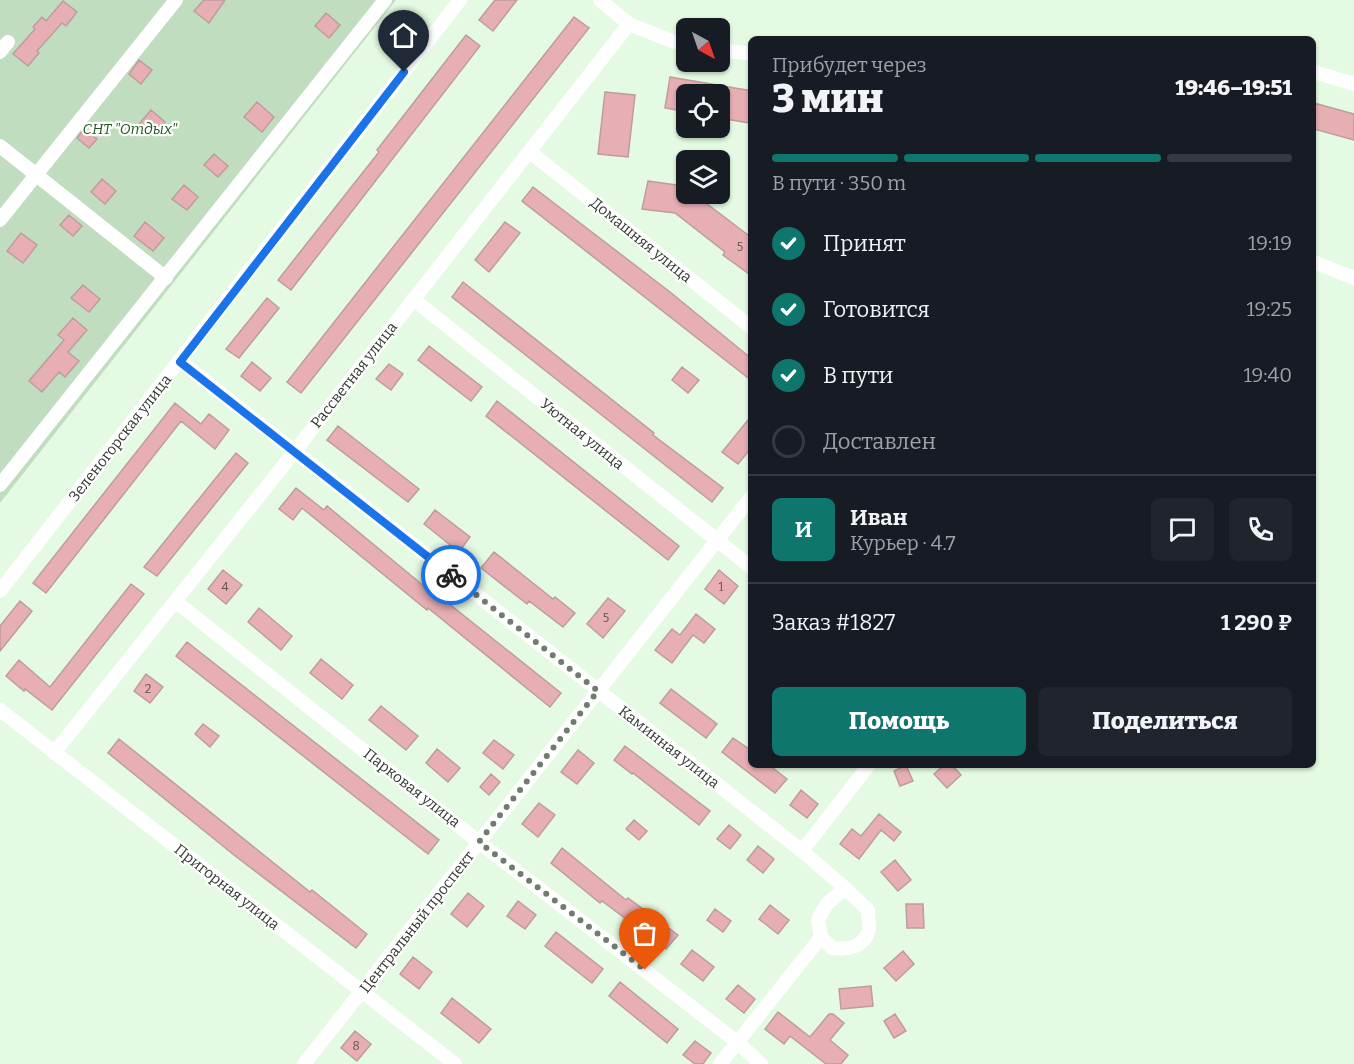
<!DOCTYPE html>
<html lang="ru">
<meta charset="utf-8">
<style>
body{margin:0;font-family:Bitter,serif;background:#20242c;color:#f1f3f6;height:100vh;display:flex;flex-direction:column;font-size:22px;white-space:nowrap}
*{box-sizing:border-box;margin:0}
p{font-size:20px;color:#9ea1a6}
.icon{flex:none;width:33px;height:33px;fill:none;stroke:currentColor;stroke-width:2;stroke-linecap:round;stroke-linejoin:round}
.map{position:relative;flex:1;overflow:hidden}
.panel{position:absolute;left:748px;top:36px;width:568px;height:732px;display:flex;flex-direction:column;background:#171b24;border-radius:9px;box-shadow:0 2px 4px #0004}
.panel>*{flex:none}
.needle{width:39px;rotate:140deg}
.buttons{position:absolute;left:676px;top:18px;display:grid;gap:12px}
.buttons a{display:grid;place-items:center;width:54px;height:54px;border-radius:9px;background:#171b24;box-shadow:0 2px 4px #0004;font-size:30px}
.pin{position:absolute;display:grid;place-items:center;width:51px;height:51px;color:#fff;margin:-62px -26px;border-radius:50% 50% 50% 0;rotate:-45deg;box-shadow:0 0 6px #0007}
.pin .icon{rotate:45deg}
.courier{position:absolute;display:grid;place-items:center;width:60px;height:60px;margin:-30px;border:4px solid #1a73e8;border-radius:50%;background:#fff;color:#222;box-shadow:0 2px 8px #0007}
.overview em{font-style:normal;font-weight:800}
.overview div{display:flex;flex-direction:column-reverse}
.overview{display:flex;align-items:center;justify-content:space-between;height:102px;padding:0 24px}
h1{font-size:39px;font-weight:800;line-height:45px}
.bar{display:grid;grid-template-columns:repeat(4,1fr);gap:9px 6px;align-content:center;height:72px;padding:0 24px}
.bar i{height:8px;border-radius:4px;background:#363941}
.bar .selected{background:#0f766e}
.bar p{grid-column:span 4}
.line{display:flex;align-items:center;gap:15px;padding:0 24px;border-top:2px solid #363941}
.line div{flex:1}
.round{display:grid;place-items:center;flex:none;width:63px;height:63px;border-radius:9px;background:#20242c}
ol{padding:0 24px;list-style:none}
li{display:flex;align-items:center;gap:18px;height:66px}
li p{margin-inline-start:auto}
li .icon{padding:6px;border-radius:50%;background:#0f766e;color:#fff;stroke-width:4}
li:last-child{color:#9ea1a6}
li i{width:33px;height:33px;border:3px solid #363941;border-radius:50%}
.cta{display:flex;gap:12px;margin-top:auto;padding:12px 24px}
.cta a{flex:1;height:69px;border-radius:9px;background:#0f766e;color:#fff;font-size:24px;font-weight:800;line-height:69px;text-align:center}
.cta a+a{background:#20242c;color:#f1f3f6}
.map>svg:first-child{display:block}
.green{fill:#c1ddbf}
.building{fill:#e7aeb4;stroke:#be9c9f;stroke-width:1.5}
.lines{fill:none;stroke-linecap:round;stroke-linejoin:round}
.minor{stroke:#fff;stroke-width:14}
.done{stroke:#6f7c6e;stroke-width:6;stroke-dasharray:0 10.8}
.route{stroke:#1a73e8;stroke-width:8}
.labels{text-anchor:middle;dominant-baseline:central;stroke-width:4.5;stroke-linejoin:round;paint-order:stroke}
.number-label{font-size:12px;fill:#5e5650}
.park-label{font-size:15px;font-style:italic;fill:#265824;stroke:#fff}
.street-label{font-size:15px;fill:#30382f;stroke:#fff}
</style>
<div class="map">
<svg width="1354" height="1064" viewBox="0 0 1354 1064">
<rect width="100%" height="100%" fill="#e4fae2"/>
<path class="green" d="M0 0H396L0 503Z"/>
<path class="building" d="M204 0H225L209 23 194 11Z
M495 0H517L493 31 479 20Z
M63 1 77 12 66 26 62 23 37 51 39 53 28 66 13 54 35 29 33 27 42 17 46 21Z
M326 13 340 25 329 38 315 26Z
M574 17 589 28 301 393 287 382Z
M466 35 480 46 291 290 278 280 379 152 377 150Z
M139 60 152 70 141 84 129 74Z
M670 77 752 91 750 123 720 118V94H687V112L665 108Z
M605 92 635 95 628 157 598 154Z
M257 102 274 117 262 132 244 117Z
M1314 103 1354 114V140L1314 129Z
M151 110 165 122 154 135 140 123Z
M84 129 97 139 89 148 77 138Z
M214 154 228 166 218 177 204 165Z
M102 179 116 191 105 204 91 192Z
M648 181 684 186 687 188V194H694L752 238V276L723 255 725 252 675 213 642 209Z
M184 185 198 197 187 210 172 199Z
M533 187 670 292 752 359V381L522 201Z
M69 215 82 226 73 236 60 225Z
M145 222 164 238 153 251 134 236Z
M505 222 520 233 489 272 475 260Z
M21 233 37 245 23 263 7 251Z
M463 282 654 433 653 435 723 488 712 502 452 297Z
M83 285 100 299 89 312 71 298Z
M267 298 279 308 239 358 226 349Z
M73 318 87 330 68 352 79 361 65 377 59 372 42 392 29 381 64 340 58 335Z
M429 346 482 387 471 401 418 360Z
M252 362 271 378 260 391 241 376Z
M389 364 403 374 391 390 376 379Z
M682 367 699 380 688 393 672 380Z
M497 401 679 546 668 560 486 416Z
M175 403 201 424 209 414 229 430 215 449 181 421 46 593 33 583Z
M752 415V447L738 464 722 452Z
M338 426 419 489 408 502 327 440Z
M236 453 248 463 157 576 144 567Z
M296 488 324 510 327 506 419 582 447 604 448 603 561 693 550 707 428 608 427 610 302 508 293 520 279 509Z
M435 510 470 537 459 552 424 524Z
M494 552 553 599 555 597 575 613 563 627 529 601 527 604 481 568Z
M223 570 242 585 226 604 208 589Z
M719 570 738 586 724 604 705 589Z
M131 584 144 594 52 710 25 689 24 691 6 676 19 660 50 687Z
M608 598 625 611 603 638 587 624Z
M20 601 32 611 0 651V626Z
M259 608 292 636 281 650 248 622Z
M696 614 715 629 704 643 693 635 672 663 655 650 672 629 680 635Z
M187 642 439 840 428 854 176 656Z
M321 659 353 685 342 699 310 673Z
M146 674 163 687 150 703 134 691Z
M671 689 717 724 706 738 660 703Z
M381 706 418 736 406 750 369 720Z
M203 724 219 736 210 747 195 734Z
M733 738 752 751V765H769L787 779 775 793 722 752Z
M119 739 310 892 312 890 367 934 356 948 234 855 108 753Z
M494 740 514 755 503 769 483 753Z
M625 746 710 811 699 825 633 773 632 774 614 760Z
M437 749 460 768 448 782 426 763Z
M578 750 594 763 577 784 561 772Z
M906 765 913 781 900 786 894 771Z
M944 765H952L961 775 947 788 934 774Z
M491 774 500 782 489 795 480 787Z
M801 790 818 804 807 818 790 805Z
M539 803 555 815 538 837 522 824Z
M879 814 901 832 894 841 881 830 859 859 840 844 852 829 861 836Z
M634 820 647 831 639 840 626 829Z
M729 825 741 835 730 849 717 839Z
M758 846 774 859 763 873 747 860Z
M562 848 626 900 628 898 678 935 666 949 602 901 600 903 551 863Z
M895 860 911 880 898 891 881 872Z
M468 893 484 906 467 927 451 914Z
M518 901 536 915 525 929 507 916Z
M906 904H923L924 928H907Z
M770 905 789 920 778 934 759 919Z
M715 909 731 921 723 932 707 920Z
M556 932 603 969 592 983 545 946Z
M692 950 714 967 703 981 681 964Z
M903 951 914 964 896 981 884 968Z
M413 957 432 972 419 989 400 974Z
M620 982 678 1029 667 1043 609 996Z
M738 985 755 999 744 1013 726 999Z
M871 986 873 1006 841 1009 839 989Z
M452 998 491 1029 479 1043 441 1013Z
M778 1012 810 1037 829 1014H833L844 1023 830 1040 848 1055 841 1064H826L790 1036 784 1044 765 1029Z
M895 1014 906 1031 894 1038 884 1021Z
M355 1031 371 1044 357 1061 341 1048Z
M695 1041 711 1053 703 1064H695L683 1055Z"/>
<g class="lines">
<path class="minor" d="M600 0 629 24 669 40 687 45
M720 50 752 54
M0 52 8 42
M1314 72 1354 84
M0 146 166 278
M530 152 752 328
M0 220 176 0
M1314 262 1354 278
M413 299 752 568
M180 361 802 851 845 888 868 910C868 916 870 925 869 930 864 948 847 950 832 948L821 937 818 920 826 905 845 888
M0 485 385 0
M0 591 460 0
M175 601 479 842 737 1042 761 1064
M0 710 455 1064
M54 753 295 451 629 24
M802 851 869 765
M304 1064 752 496
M720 1064 821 937"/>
</g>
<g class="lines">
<path class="done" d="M451 575 598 691 479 842 645 970"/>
<path class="route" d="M404 72 180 362 451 575"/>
</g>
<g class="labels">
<g class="number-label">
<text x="740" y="247">5</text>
<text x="225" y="587">4</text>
<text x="721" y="587">1</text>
<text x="606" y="618">5</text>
<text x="148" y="689">2</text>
<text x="356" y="1046">8</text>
</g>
<g class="park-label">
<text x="130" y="129">СНТ "Отдых"</text>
</g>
<g class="street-label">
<text transform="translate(641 240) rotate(39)">Домашняя улица</text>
<text transform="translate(354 375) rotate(-52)">Рассветная улица</text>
<text transform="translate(582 434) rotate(39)">Уютная улица</text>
<text transform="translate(120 438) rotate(-52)">Зеленогорская улица</text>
<text transform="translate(669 747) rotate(38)">Каминная улица</text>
<text transform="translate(412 788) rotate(38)">Парковая улица</text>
<text transform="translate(227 887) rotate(38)">Пригорная улица</text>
<text transform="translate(417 922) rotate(-52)">Центральный проспект</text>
</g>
</g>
</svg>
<div class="buttons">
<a><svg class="needle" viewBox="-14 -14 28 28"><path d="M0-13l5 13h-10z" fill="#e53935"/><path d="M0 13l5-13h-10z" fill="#9ea1a6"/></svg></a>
<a><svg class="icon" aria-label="locate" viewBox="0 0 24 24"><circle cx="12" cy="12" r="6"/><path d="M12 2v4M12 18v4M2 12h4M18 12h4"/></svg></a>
<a><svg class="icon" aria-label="layers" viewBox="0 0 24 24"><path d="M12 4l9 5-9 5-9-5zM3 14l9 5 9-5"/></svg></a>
</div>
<div class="pin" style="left:645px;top:970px;background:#ea580c"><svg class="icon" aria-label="bag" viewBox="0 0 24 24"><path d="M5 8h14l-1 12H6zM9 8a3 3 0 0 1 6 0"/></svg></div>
<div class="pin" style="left:404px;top:72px;background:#1f2937"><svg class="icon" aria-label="home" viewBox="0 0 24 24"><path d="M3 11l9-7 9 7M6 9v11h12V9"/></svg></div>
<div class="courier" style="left:451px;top:575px"><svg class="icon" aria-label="bike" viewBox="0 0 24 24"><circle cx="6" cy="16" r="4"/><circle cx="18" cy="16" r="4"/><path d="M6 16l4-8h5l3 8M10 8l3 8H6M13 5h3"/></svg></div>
<section class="panel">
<div class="overview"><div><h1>3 мин</h1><p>Прибудет через</p></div><em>19:46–19:51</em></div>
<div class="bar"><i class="selected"></i><i class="selected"></i><i class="selected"></i><i></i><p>В пути · 350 m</p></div>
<ol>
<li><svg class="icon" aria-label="check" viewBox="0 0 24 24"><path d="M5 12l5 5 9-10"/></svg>Принят<p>19:19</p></li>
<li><svg class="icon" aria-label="check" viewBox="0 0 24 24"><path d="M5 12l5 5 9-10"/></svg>Готовится<p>19:25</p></li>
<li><svg class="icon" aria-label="check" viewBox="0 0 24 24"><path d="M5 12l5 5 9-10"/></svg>В пути<p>19:40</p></li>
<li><i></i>Доставлен</li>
</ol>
<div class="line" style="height:108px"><b class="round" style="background:#0f766e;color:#fff">И</b><div><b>Иван</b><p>Курьер · 4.7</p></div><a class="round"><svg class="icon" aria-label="chat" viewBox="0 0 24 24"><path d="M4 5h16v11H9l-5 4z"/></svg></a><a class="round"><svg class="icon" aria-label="phone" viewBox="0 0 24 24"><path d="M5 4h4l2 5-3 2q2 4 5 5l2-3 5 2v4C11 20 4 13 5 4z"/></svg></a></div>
<div class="line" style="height:78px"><div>Заказ #1827</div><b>1 290 ₽</b></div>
<div class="cta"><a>Помощь</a><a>Поделиться</a></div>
</section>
</div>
